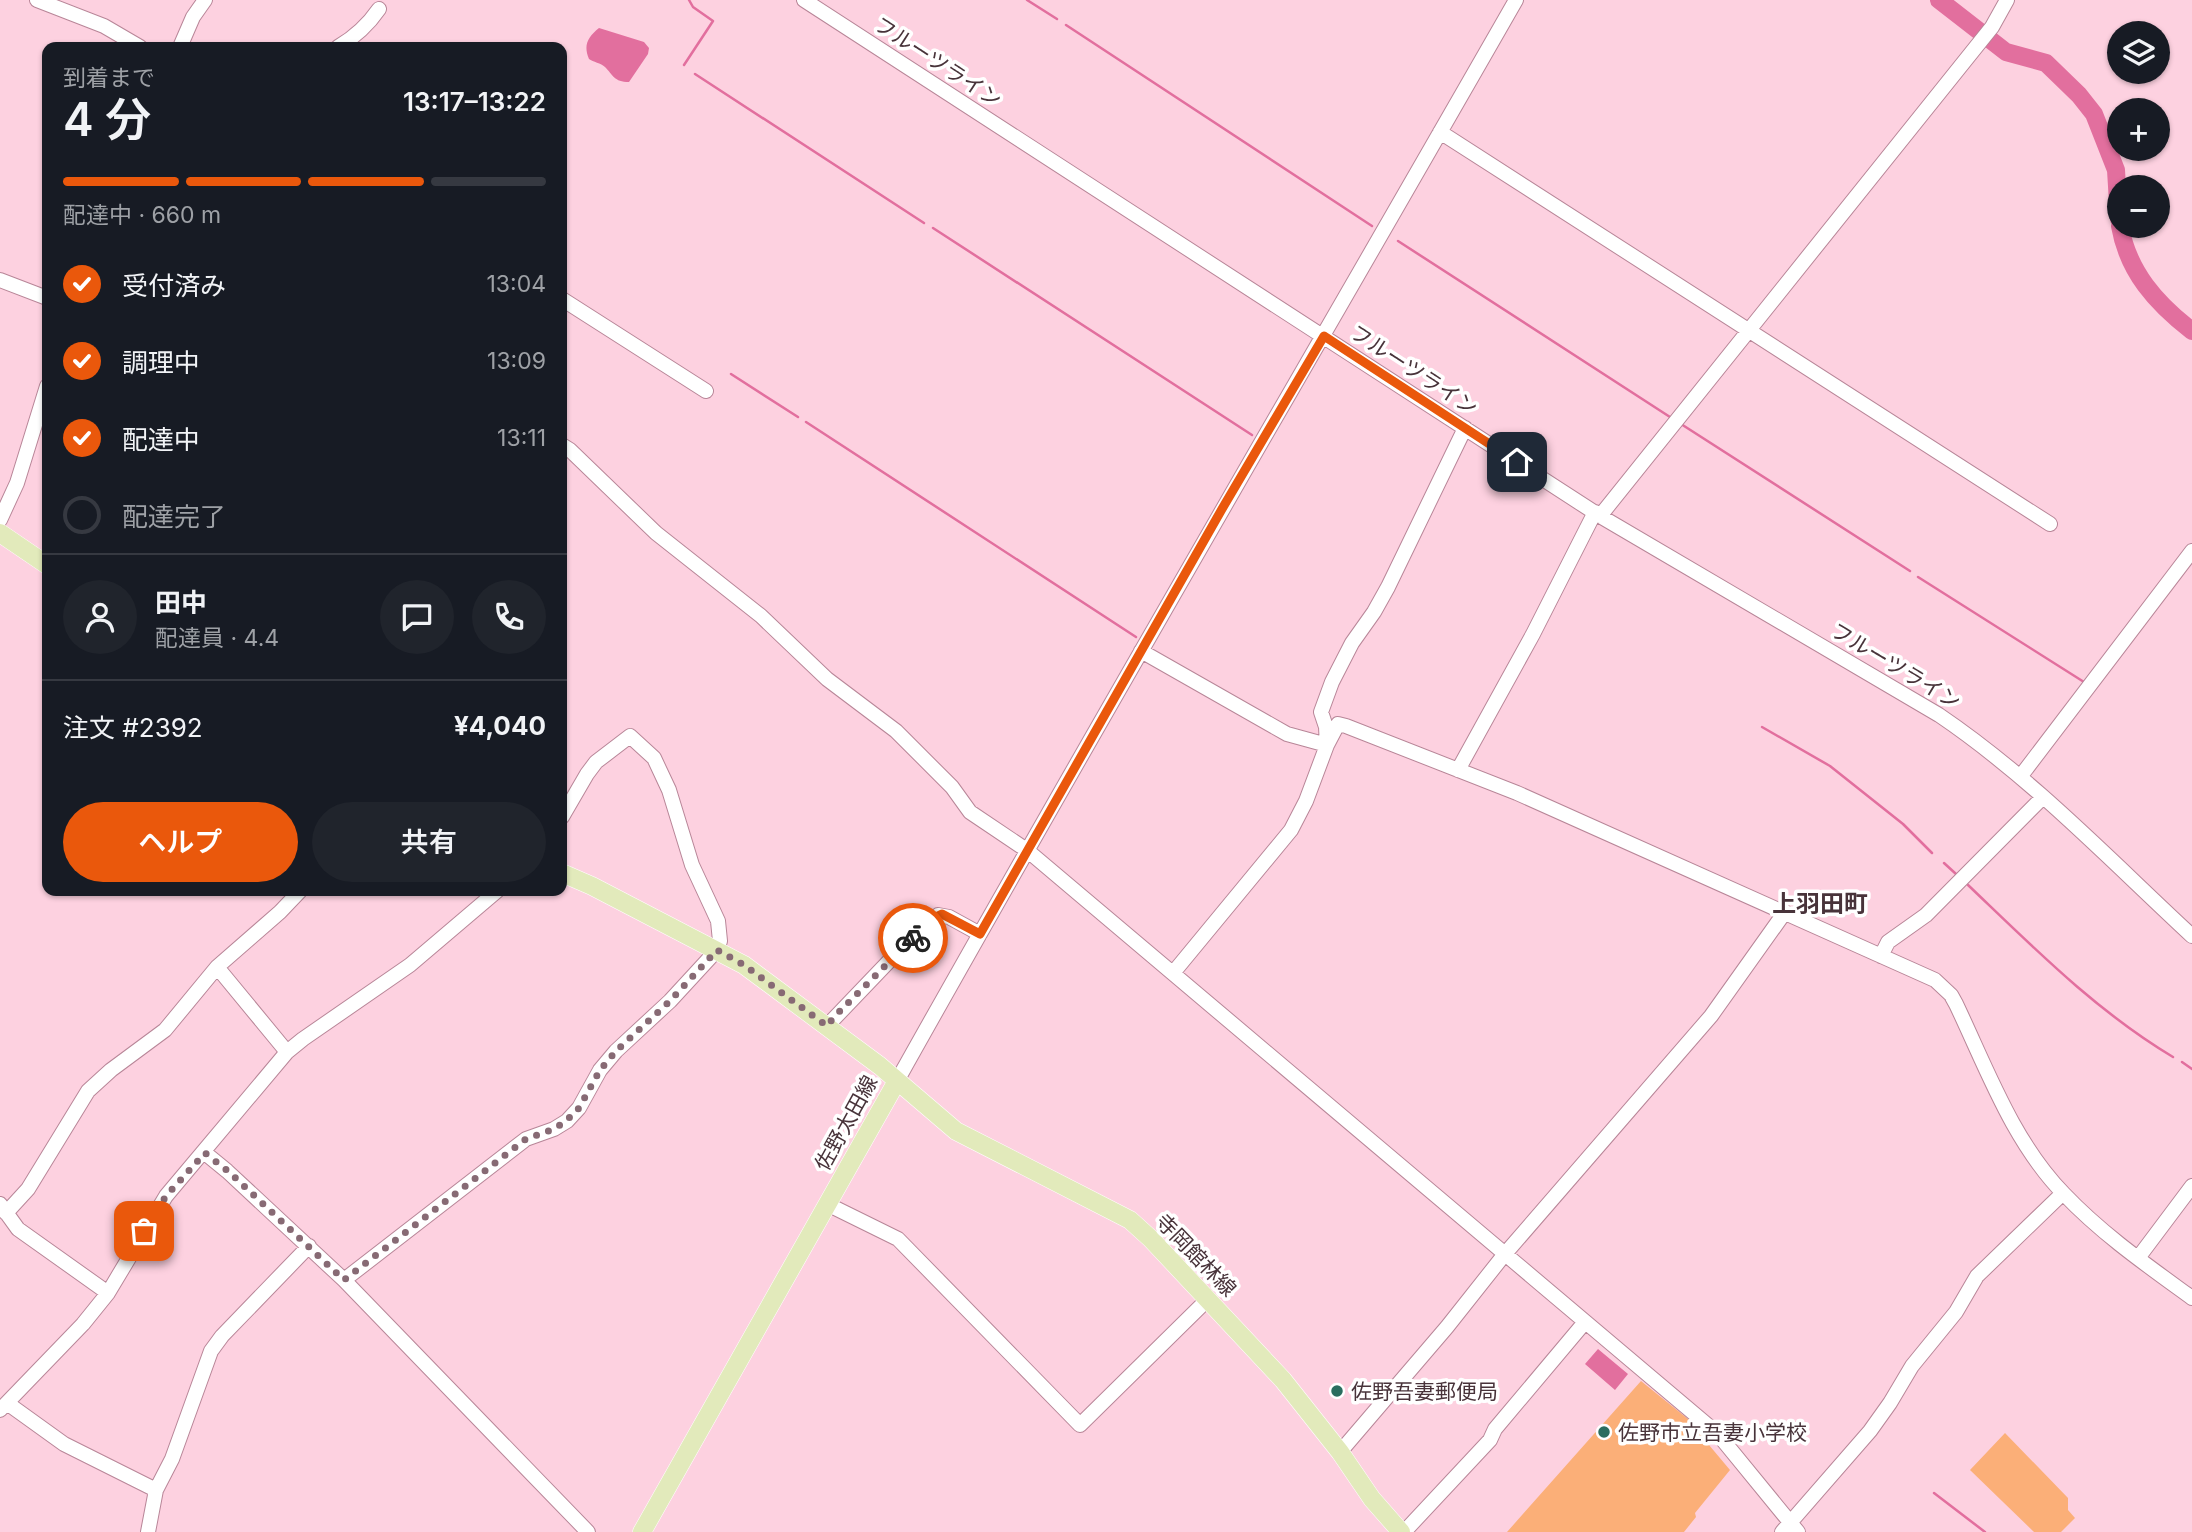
<!DOCTYPE html>
<html lang="ja">
<meta charset="utf-8">
<style>
body{margin:0;font-family:Inter,"Noto Sans JP",sans-serif;background:#20242c;color:#f1f3f6;height:100vh;display:flex;flex-direction:column;font-size:26px;white-space:nowrap}
*{box-sizing:border-box;margin:0}
p{font-size:23px;color:#9ea1a6}
.icon{flex:none;width:38px;height:38px;fill:none;stroke:currentColor;stroke-width:2;stroke-linecap:round;stroke-linejoin:round}
.map{position:relative;flex:1;overflow:hidden}
.drawer{position:absolute;left:42px;top:42px;width:525px;height:854px;display:flex;flex-direction:column;background:#171b24;border-radius:14px;box-shadow:0 2px 5px #0004}
.drawer>*{flex:none}
.tools{position:absolute;left:2107px;top:21px;display:grid;gap:14px}
.tools a{display:grid;place-items:center;width:63px;height:63px;border-radius:50%;background:#171b24;box-shadow:0 2px 5px #0004;font-size:35px}
.pin{position:absolute;display:grid;place-items:center;width:60px;height:60px;color:#fff;margin:-30px;border-radius:14px;box-shadow:0 4px 10px #0006}
.courier{position:absolute;display:grid;place-items:center;width:70px;height:70px;margin:-35px;border:5px solid #ea580c;border-radius:50%;background:#fff;color:#222;box-shadow:0 2px 9px #0007}
.head em{font-style:normal;font-weight:600}
.head div{display:flex;flex-direction:column-reverse}
.head{display:flex;align-items:center;justify-content:space-between;height:119px;padding:0 21px}
h1{font-size:46px;font-weight:600;line-height:52px}
.bar{display:grid;grid-template-columns:repeat(4,1fr);gap:10px 7px;align-content:center;height:84px;padding:0 21px}
.bar i{height:9px;border-radius:5px;background:#363941}
.bar .active{background:#ea580c}
.bar p{grid-column:span 4}
.line{display:flex;align-items:center;gap:18px;padding:0 21px;border-top:2px solid #363941}
.line div{flex:1}
.round{display:grid;place-items:center;flex:none;width:74px;height:74px;border-radius:37px;background:#20242c}
ol{padding:0 21px;list-style:none}
li{display:flex;align-items:center;gap:21px;height:77px}
li p{margin-inline-start:auto}
li .icon{padding:7px;border-radius:50%;background:#ea580c;color:#fff;stroke-width:4}
li:last-child{color:#9ea1a6}
li i{width:38px;height:38px;border:4px solid #363941;border-radius:50%}
.button{display:flex;gap:14px;margin-top:auto;padding:14px 21px}
.button a{flex:1;height:80px;border-radius:42px;background:#ea580c;color:#fff;font-size:28px;font-weight:600;line-height:80px;text-align:center}
.button a+a{background:#20242c;color:#f1f3f6}
.map>svg:first-child{display:block}
.green{fill:#fbaf78}
.water{fill:#e26f9e}
.lines{fill:none;stroke-linecap:round;stroke-linejoin:round}
.stream{stroke:#e26f9e;stroke-width:2.5}
.river{stroke:#e26f9e;stroke-width:18}
.minor-casing{stroke:#b88698;stroke-width:16}
.major-casing{stroke:#fff;stroke-width:19}
.minor{stroke:#fff;stroke-width:14}
.major{stroke:#e2eabb;stroke-width:18}
.done{stroke:#876a74;stroke-width:7;stroke-dasharray:0 12.6}
.route{stroke:#ea580c;stroke-width:9}
.poi-dot{fill:#2b6d5f;stroke:#fff;stroke-width:2.5}
.labels{text-anchor:middle;dominant-baseline:central;stroke-width:7;stroke-linejoin:round;paint-order:stroke}
.street-label{font-size:21px;fill:#48333a;stroke:#fff}
.poi-label{font-size:21px;fill:#48333a;stroke:#fff;text-anchor:start}
.quarter-label{font-size:24px;font-weight:bold;fill:#48333a;stroke:#fff}
</style>
<div class="map">
<svg width="2192" height="1532" viewBox="0 0 2192 1532">
<rect width="100%" height="100%" fill="#fdd1e0"/>
<path class="green" d="M1641 1381 1714 1440 1709 1445 1730 1470 1695 1513 1696 1517 1684 1532H1507Z
M2005 1433 2068 1498V1510L2075 1518 2061 1532H2034L1970 1470Z"/>
<path class="water" d="M599 28 644 42 649 48 648 54 629 82C614 82 613 75 605 67 601 63 593 62 589 59 583 45 588 37 599 28Z
M1598 1349 1628 1374 1615 1390 1585 1364Z"/>
<g class="lines">
<path class="stream" d="M1027 0 1057 19
M1066 25 1372 226
M684 65 713 21 693 7 689 0
M695 74 924 223
M933 228 1252 435
M1398 241 1670 417
M731 374 798 417
M806 422 1136 637
M1681 424 1910 571
M1918 577 2084 682
M1762 727 1830 766 1903 824 1932 853
M1944 863 1956 874
M1968 885C2033 947 2096 1011 2173 1057
M2182 1062 2192 1069
M1934 1493 1985 1532"/>
<path class="river" d="M1939 0 2006 52 2046 63 2079 95 2094 114 2116 170 2119 219
M2120 226C2128 272 2156 303 2192 331"/>
<defs>
<path id="minor" d="M37 0 104 26 140 47
M804 0 1600 516 1939 715C2032 778 2110 860 2192 936
M180 47 193 17 205 0
M338 47C355 37 368 25 379 9
M1440 132 2050 524
M0 280 47 298
M562 299 706 391
M562 445 570 450 656 533 761 616 827 679 896 731 952 787 970 812 1028 851 1717 1433 1798 1532
M1600 516 1992 27 2007 0
M0 520 17 483 47 386
M1141 651 1287 734 1327 745 1338 724 1346 726 1517 793 1935 980 1951 995 1956 1004C1987 1069 2013 1142 2064 1194 2102 1234 2148 1266 2192 1298
M1458 770 1533 634 1595 512
M2020 777 2192 551
M1881 956 1888 942 1926 915 2043 797
M217 967 287 1052
M1173 973 1291 830 1306 801 1327 745 1326 727 1321 712 1332 682 1352 643 1374 612 1388 587 1465 428
M827 1026 893 957 938 915 949 917 980 934
M897 1081C1100 718 1310 360 1516 0
M205 1153 227 1171 344 1280 588 1532
M0 1204 18 1229 108 1293
M827 1204 898 1239 1080 1425 1208 1299
M6 1213 28 1189 88 1091 111 1070 165 1030 217 967 280 912 300 891
M2138 1258 2192 1186
M344 1280 526 1139 554 1129 567 1121 579 1108 600 1070 616 1051 670 1001 717 950 720 941 718 921 692 865 669 790 654 758 630 736 596 762 587 774 562 817
M7 1403 64 1444 156 1490
M0 1410 83 1324 108 1293 166 1196 287 1052 303 1039 410 965 497 891
M1340 1452 1447 1327 1504 1255 1711 1016 1785 912
M148 1532 156 1490 172 1459 211 1351 222 1336 309 1246
M1404 1532 1490 1440 1495 1429 1585 1322
M1782 1532 1870 1431 1890 1403 1912 1366 1956 1312 1977 1276 2063 1193"/>
<path id="major" d="M0 533 47 565
M562 873 592 886 744 965 880 1066 956 1131 1130 1220 1151 1239 1283 1380 1340 1452 1372 1499 1401 1532
M642 1532 897 1081"/>
</defs>
<use href="#minor" class="minor-casing"/>
<use href="#major" class="major-casing"/>
<use href="#minor" class="minor"/>
<use href="#major" class="major"/>
</g>
<g class="lines">
<path class="done" d="M144 1231 166 1196 205 1153 228 1171 344 1280 526 1139 554 1129 566 1121 579 1108 600 1070 616 1051 670 1001 717 950 744 965 827 1026 834 1017 913 938"/>
<path class="route" d="M913 938 932 919 942 914 980 934 1222 509 1324 336 1517 462"/>
</g>
<g class="poi-dot">
<circle cx="1337" cy="1391" r="7"/>
<circle cx="1604" cy="1432" r="7"/>
</g>
<g class="labels">
<g class="street-label">
<text transform="translate(938 62) rotate(33)">フルーツライン</text>
<text transform="translate(1414 370) rotate(33)">フルーツライン</text>
<text transform="translate(1896 666) rotate(31)">フルーツライン</text>
<text transform="translate(846 1123) rotate(-61)">佐野太田線</text>
<text transform="translate(1196 1255) rotate(46)">寺岡館林線</text>
</g>
<g class="poi-label">
<text x="1351" y="1391">佐野吾妻郵便局</text>
<text x="1618" y="1432">佐野市立吾妻小学校</text>
</g>
<g class="quarter-label">
<text x="1820" y="903">上羽田町</text>
</g>
</g>
</svg>
<div class="tools">
<a><svg class="icon" aria-label="layers" viewBox="0 0 24 24"><path d="M12 4l9 5-9 5-9-5zM3 14l9 5 9-5"/></svg></a>
<a>+</a>
<a>−</a>
</div>
<div class="pin" style="left:144px;top:1231px;background:#ea580c"><svg class="icon" aria-label="bag" viewBox="0 0 24 24"><path d="M5 8h14l-1 12H6zM9 8a3 3 0 0 1 6 0"/></svg></div>
<div class="pin" style="left:1517px;top:462px;background:#1f2937"><svg class="icon" aria-label="home" viewBox="0 0 24 24"><path d="M3 11l9-7 9 7M6 9v11h12V9"/></svg></div>
<div class="courier" style="left:913px;top:938px"><svg class="icon" aria-label="bike" viewBox="0 0 24 24"><circle cx="6" cy="16" r="4"/><circle cx="18" cy="16" r="4"/><path d="M6 16l4-8h5l3 8M10 8l3 8H6M13 5h3"/></svg></div>
<section class="drawer">
<div class="head"><div><h1>4 分</h1><p>到着まで</p></div><em>13:17–13:22</em></div>
<div class="bar"><i class="active"></i><i class="active"></i><i class="active"></i><i></i><p>配達中 · 660 m</p></div>
<ol>
<li><svg class="icon" aria-label="check" viewBox="0 0 24 24"><path d="M5 12l5 5 9-10"/></svg>受付済み<p>13:04</p></li>
<li><svg class="icon" aria-label="check" viewBox="0 0 24 24"><path d="M5 12l5 5 9-10"/></svg>調理中<p>13:09</p></li>
<li><svg class="icon" aria-label="check" viewBox="0 0 24 24"><path d="M5 12l5 5 9-10"/></svg>配達中<p>13:11</p></li>
<li><i></i>配達完了</li>
</ol>
<div class="line" style="height:126px"><a class="round"><svg class="icon" aria-label="person" viewBox="0 0 24 24"><circle cx="12" cy="8" r="4"/><path d="M4 21q1-7 8-7t8 7"/></svg></a><div><b>田中</b><p>配達員 · 4.4</p></div><a class="round"><svg class="icon" aria-label="chat" viewBox="0 0 24 24"><path d="M4 5h16v11H9l-5 4z"/></svg></a><a class="round"><svg class="icon" aria-label="phone" viewBox="0 0 24 24"><path d="M5 4h4l2 5-3 2q2 4 5 5l2-3 5 2v4C11 20 4 13 5 4z"/></svg></a></div>
<div class="line" style="height:91px"><div>注文 #2392</div><b>¥4,040</b></div>
<div class="button"><a>ヘルプ</a><a>共有</a></div>
</section>
</div>
